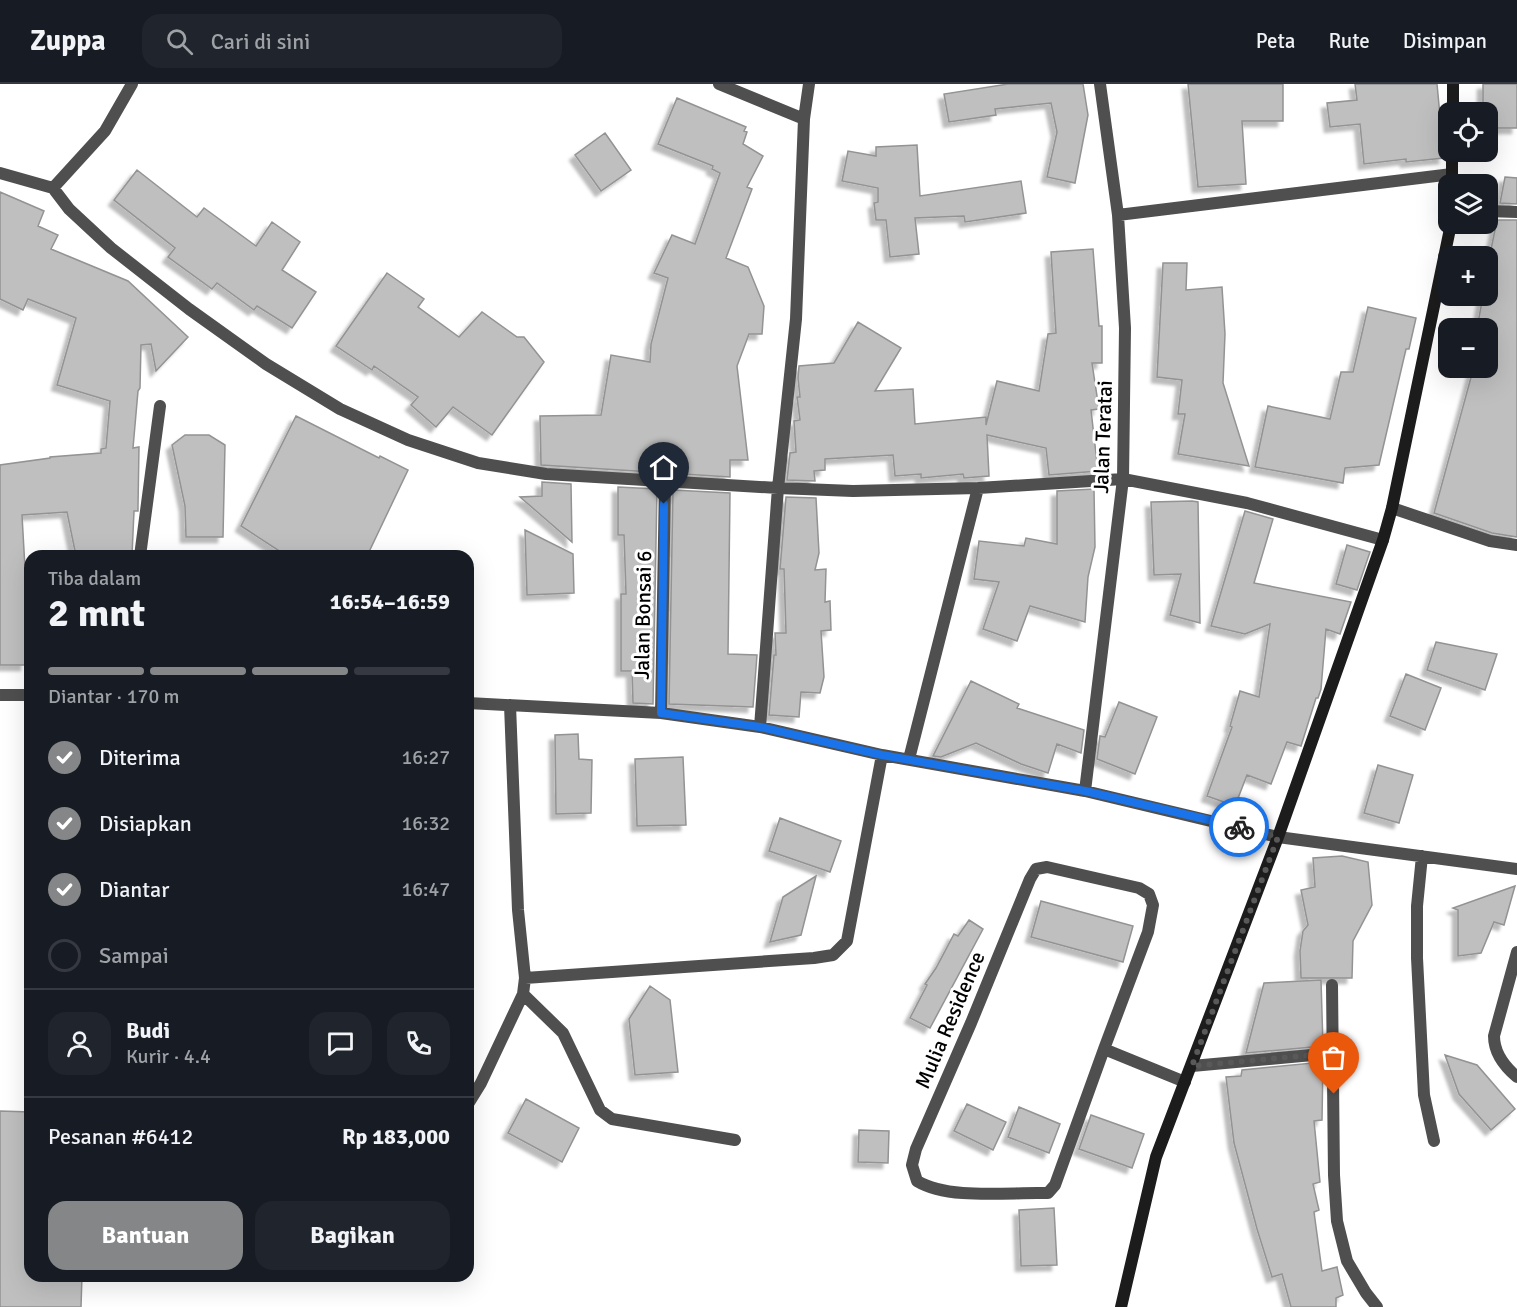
<!DOCTYPE html>
<html lang="id">
<meta charset="utf-8">
<style>
body{margin:0;font-family:Signika,sans-serif;background:#20242c;color:#f1f3f6;height:100vh;display:flex;flex-direction:column;font-size:22px;white-space:nowrap}
*{box-sizing:border-box;margin:0}
p{font-size:20px;color:#9ea1a6}
.icon{flex:none;width:33px;height:33px;fill:none;stroke:currentColor;stroke-width:2;stroke-linecap:round;stroke-linejoin:round}
.map{position:relative;flex:1;overflow:hidden}
.side{position:absolute;left:24px;top:466px;width:450px;height:732px;display:flex;flex-direction:column;background:#171b24;border-radius:18px;box-shadow:0 6px 24px #0002}
.side>*{flex:none}
.fabs{position:absolute;left:1438px;top:18px;display:grid;gap:12px}
.fabs a{display:grid;place-items:center;width:60px;height:60px;border-radius:12px;background:#171b24;box-shadow:0 6px 24px #0002;font-size:30px}
.pin{position:absolute;display:grid;place-items:center;width:51px;height:51px;color:#fff;margin:-62px -26px;border-radius:50% 50% 50% 0;rotate:-45deg;box-shadow:0 0 6px #0007}
.pin .icon{rotate:45deg}
.courier{position:absolute;display:grid;place-items:center;width:60px;height:60px;margin:-30px;border:4px solid #1a73e8;border-radius:50%;background:#fff;color:#222;box-shadow:0 2px 8px #0007}
.overview em{font-style:normal;font-weight:800}
.overview div{display:flex;flex-direction:column-reverse}
.overview{display:flex;align-items:center;justify-content:space-between;height:102px;padding:0 24px}
h1{font-size:39px;font-weight:800;line-height:45px}
.bar{display:grid;grid-template-columns:repeat(4,1fr);gap:9px 6px;align-content:center;height:72px;padding:0 24px}
.bar i{height:8px;border-radius:4px;background:#363941}
.bar .current{background:#858687}
.bar p{grid-column:span 4}
.line{display:flex;align-items:center;gap:15px;padding:0 24px;border-top:2px solid #363941}
.line div{flex:1}
.round{display:grid;place-items:center;flex:none;width:63px;height:63px;border-radius:18px;background:#20242c}
ol{padding:0 24px;list-style:none}
li{display:flex;align-items:center;gap:18px;height:66px}
li p{margin-inline-start:auto}
li .icon{padding:6px;border-radius:50%;background:#858687;color:#fff;stroke-width:4}
li:last-child{color:#9ea1a6}
li i{width:33px;height:33px;border:3px solid #363941;border-radius:50%}
.action{display:flex;gap:12px;margin-top:auto;padding:12px 24px}
.action a{flex:1;height:69px;border-radius:18px;background:#858687;color:#fff;font-size:24px;font-weight:800;line-height:69px;text-align:center}
.action a+a{background:#20242c;color:#f1f3f6}
header{display:flex;align-items:center;gap:36px;box-sizing:border-box;height:84px;padding:0 30px;background:#171b24;border-bottom:2px solid #363941}
header strong{font-size:28px}
nav{display:flex;gap:33px;margin-inline-start:auto;font-size:21px}
.search{width:420px;height:54px;background:#20242c;display:flex;align-items:center;gap:15px;box-sizing:border-box;padding:0 21px;border-radius:18px;color:#9ea1a6;font-size:22px}
.map>svg:first-child{display:block}
.building{fill:#bfbfbf;stroke:#939393;stroke-width:1.5;filter:url(#shadow)}
.lines{fill:none;stroke-linecap:round;stroke-linejoin:round}
.street{stroke:#4f4f4f;stroke-width:12}
.secondary{stroke:#1c1c1c;stroke-width:12}
.done{stroke:#595959;stroke-width:6;stroke-dasharray:0 10.8}
.route{stroke:#1a73e8;stroke-width:8}
.labels{text-anchor:middle;dominant-baseline:central;stroke-width:6;stroke-linejoin:round;paint-order:stroke}
.street-label{font-size:21px;fill:#000;stroke:#fff}
</style>
<header>
<strong>Zuppa</strong>
<div class="search"><svg class="icon" aria-label="search" viewBox="0 0 24 24"><circle cx="10" cy="10" r="6"/><path d="M15 15l6 6"/></svg>Cari di sini</div>
<nav><a>Peta</a><a>Rute</a><a>Disimpan</a></nav>
</header>
<div class="map">
<svg width="1517" height="1223" viewBox="0 0 1517 1223">
<defs>
<filter id="shadow"><feDropShadow dx="-5.5" dy="5.5" stdDeviation="1.5" flood-color="#0004"/></filter>
</defs>
<rect width="100%" height="100%" fill="#fff"/>
<path class="building" d="M1008 0H1083L1088 31 1075 99 1047 93 1057 48 1051 19 995 25 996 31 949 38 944 10Z
M1188 0H1283V37H1242L1246 100 1198 103Z
M1355 0H1437L1444 74 1406 78V75L1364 80 1360 40 1330 43 1327 19 1357 16Z
M1483 0H1517V44H1488V28H1483Z
M677 14 746 43 744 47 747 48 743 60 763 72 747 103 752 105 726 174 748 183 764 222 762 250H749L737 282 748 376H730V393L541 381 540 332 601 331 611 271 650 278 651 260 668 194 654 189 672 151 695 160 720 89 712 85 713 82 658 60Z
M605 49 631 86 601 107 575 71Z
M917 61 920 112 1021 97 1026 129 965 138 964 132 915 134 919 170 890 173 886 136H876L874 119 878 118V104L842 97 848 67 876 72V63Z
M137 86 197 133 204 124 256 162 272 138 300 158 282 186 316 208 292 244 257 222 254 226 217 199 212 205 168 173 175 164 114 116Z
M1505 93 1517 94V120L1500 119Z
M0 108 44 127 38 142 58 151 51 165 128 197 188 253 156 287 151 260 141 261 140 304 138 307 133 364 139 363 138 422V427H134L132 471 92 469 76 472 67 428 22 431 26 502H28L26 581H0V381L50 374V373L101 369V365L106 364 110 317 57 301 76 234 28 215 23 226 0 215Z
M1497 136H1517V453L1492 449 1434 429 1473 286 1467 284H1488V244H1477L1483 212H1488V180Z
M1093 165 1099 242H1102V279H1092L1099 325 1091 326 1098 387 1049 391 1046 364 987 351 989 392 964 394 963 390 921 394V390L895 392 893 371 825 375V386L814 387 815 397 787 396 790 369 796 368 794 337 800 336 797 313H800L798 294 799 282 834 279 858 238 901 264 875 307 913 305 915 340 986 333V341L997 297 1039 307 1048 250 1056 249 1051 168Z
M1163 179H1187L1186 206 1222 203 1225 250 1223 299 1249 382 1178 370 1185 330H1178L1182 296 1157 293Z
M387 189 424 215 418 223 459 253 482 228 517 253H524L544 278 492 351 453 323 436 343 411 321 418 313 374 282 372 286 336 262Z
M1368 223 1416 234 1409 265H1406L1379 381 1345 384 1343 399 1255 383 1268 322 1330 335 1341 288H1353Z
M296 332 379 374 380 372 408 386 367 472H287L241 442Z
M185 351H209L225 361 223 453H186L185 422 172 361Z
M542 398 571 400 572 458 520 413 542 412Z
M618 403 657 405 653 620 633 619 632 587H621V510H626L624 451H618Z
M1094 405 1095 463 1088 493 1085 538 1030 522 1017 557 983 545 999 498 974 495 979 457 1024 462 1026 454 1057 460V407Z
M673 406 730 409 728 570 757 571 753 623 669 620Z
M786 413 816 414 819 469 815 486 826 485 825 518 830 517 831 546 821 547 824 593 820 609 801 608 799 633 769 631 774 571H776L775 549H786L784 485H780Z
M1192 417 1198 418 1200 539 1170 531 1181 490 1154 491 1151 418Z
M1245 427 1273 435 1254 499 1351 518 1340 550 1326 545 1321 605 1318 614H1316L1301 662 1287 658 1271 700 1247 691 1235 722 1207 712 1232 643 1230 642 1240 607 1259 613 1270 540 1245 550 1211 542Z
M525 446 573 470 574 509 527 511Z
M1347 461 1370 468 1357 506 1336 500Z
M1436 558 1497 570 1485 606 1427 586Z
M1406 590 1441 604 1425 646 1390 632Z
M971 597 1019 620 1017 624 1084 646 1081 669 1057 660 1048 689 1021 680 976 659 941 673 933 672Z
M1119 618 1157 633 1135 690 1097 675 1100 652 1105 653Z
M578 650 579 675 592 676 591 729 556 730 555 651Z
M683 673 686 741 637 742 635 675Z
M1378 681 1413 691 1399 739 1364 729Z
M780 734 841 757 830 788 769 767Z
M1342 772 1368 778 1372 821 1353 857 1352 894H1301L1300 867 1303 847 1308 841 1301 806 1315 803 1313 774Z
M816 792 801 851 770 858 783 813Z
M1515 802 1504 841 1494 838 1481 869 1458 872V826L1453 824Z
M1041 817 1133 842 1123 878 1031 853Z
M969 836 983 845 930 944 910 934 927 901 925 900 936 884 954 850 958 852Z
M1321 896 1323 962 1246 969 1264 899Z
M650 902 670 916 678 988 635 991 629 935Z
M1445 971 1477 981 1515 1025 1491 1046 1459 1010Z
M1323 978 1322 1036 1314 1037 1320 1098 1313 1100 1319 1126 1314 1128 1322 1187 1337 1183 1343 1211 1336 1214V1223H1291L1282 1190 1272 1193 1257 1145 1234 1059 1226 993 1241 992 1242 986Z
M526 1015 579 1044 562 1078 508 1049Z
M967 1020 1006 1038 993 1066 954 1047Z
M1019 1023 1060 1040 1049 1069 1008 1053Z
M0 1027 30 1028V1192H82L81 1223H0Z
M1091 1031 1144 1050 1132 1084 1079 1065Z
M859 1046 889 1047 888 1079 858 1078Z
M1054 1124 1057 1181 1021 1182 1019 1126Z"/>
<g class="lines">
<path class="street" d="M719 0 804 35
M0 89 53 104 105 47 132 0
M53 104 69 125 111 164 189 225 266 280 340 325 408 356 478 379 546 390 778 404 853 407 978 404 1123 395 1247 419 1383 456
M1488 127 1517 128
M1118 131 1452 90
M1392 424 1490 457 1517 461
M140 472 160 322
M0 611H30
M468 619 661 629 760 643 882 671 1085 707 1278 753 1517 785
M661 629 665 398
M760 643 778 404 796 235 804 35 809 0
M909 675 978 404
M1085 707 1123 395 1125 244 1118 131 1100 0
M1422 772 1417 822V874L1424 1011 1434 1057
M1047 783 1139 804 1149 810 1153 821 1148 848 1104 965 1055 1101 1048 1109H1037C1002 1109 947 1115 917 1097L912 1081 916 1065 971 939 1030 795 1036 785Z
M1517 868 1494 952C1494 969 1504 982 1517 993
M525 894 814 874 833 871 847 857 882 671
M1332 901 1334 1091 1337 1137 1347 1177 1366 1209 1377 1223
M523 910 563 949 600 1026 612 1035 735 1056
M1104 965 1185 998
M1192 982 1334 969
M468 1020 481 999 523 910 525 894 518 826 510 621"/>
<path class="secondary" d="M1453 28V0
M1452 68V100
M1121 1223 1156 1073 1278 753 1383 456 1392 424 1451 140"/>
</g>
<g class="lines">
<path class="done" d="M1239 743 1278 753 1192 982 1334 969V1010"/>
<path class="route" d="M664 420 661 629 760 643 882 671 1085 707 1239 743"/>
</g>
<g class="labels">
<g class="street-label">
<text transform="translate(1103 353) rotate(-88)">Jalan Teratai</text>
<text transform="translate(643 531) rotate(-89)">Jalan Bonsai 6</text>
<text transform="translate(950 936) rotate(-67)">Mulia Residence</text>
</g>
</g>
</svg>
<div class="fabs">
<a><svg class="icon" aria-label="locate" viewBox="0 0 24 24"><circle cx="12" cy="12" r="6"/><path d="M12 2v4M12 18v4M2 12h4M18 12h4"/></svg></a>
<a><svg class="icon" aria-label="layers" viewBox="0 0 24 24"><path d="M12 4l9 5-9 5-9-5zM3 14l9 5 9-5"/></svg></a>
<a>+</a>
<a>−</a>
</div>
<div class="pin" style="left:1334px;top:1010px;background:#ea580c"><svg class="icon" aria-label="bag" viewBox="0 0 24 24"><path d="M5 8h14l-1 12H6zM9 8a3 3 0 0 1 6 0"/></svg></div>
<div class="pin" style="left:664px;top:420px;background:#1f2937"><svg class="icon" aria-label="home" viewBox="0 0 24 24"><path d="M3 11l9-7 9 7M6 9v11h12V9"/></svg></div>
<div class="courier" style="left:1239px;top:743px"><svg class="icon" aria-label="bike" viewBox="0 0 24 24"><circle cx="6" cy="16" r="4"/><circle cx="18" cy="16" r="4"/><path d="M6 16l4-8h5l3 8M10 8l3 8H6M13 5h3"/></svg></div>
<section class="side">
<div class="overview"><div><h1>2 mnt</h1><p>Tiba dalam</p></div><em>16:54–16:59</em></div>
<div class="bar"><i class="current"></i><i class="current"></i><i class="current"></i><i></i><p>Diantar · 170 m</p></div>
<ol>
<li><svg class="icon" aria-label="check" viewBox="0 0 24 24"><path d="M5 12l5 5 9-10"/></svg>Diterima<p>16:27</p></li>
<li><svg class="icon" aria-label="check" viewBox="0 0 24 24"><path d="M5 12l5 5 9-10"/></svg>Disiapkan<p>16:32</p></li>
<li><svg class="icon" aria-label="check" viewBox="0 0 24 24"><path d="M5 12l5 5 9-10"/></svg>Diantar<p>16:47</p></li>
<li><i></i>Sampai</li>
</ol>
<div class="line" style="height:108px"><a class="round"><svg class="icon" aria-label="person" viewBox="0 0 24 24"><circle cx="12" cy="8" r="4"/><path d="M4 21q1-7 8-7t8 7"/></svg></a><div><b>Budi</b><p>Kurir · 4.4</p></div><a class="round"><svg class="icon" aria-label="chat" viewBox="0 0 24 24"><path d="M4 5h16v11H9l-5 4z"/></svg></a><a class="round"><svg class="icon" aria-label="phone" viewBox="0 0 24 24"><path d="M5 4h4l2 5-3 2q2 4 5 5l2-3 5 2v4C11 20 4 13 5 4z"/></svg></a></div>
<div class="line" style="height:78px"><div>Pesanan #6412</div><b>Rp 183,000</b></div>
<div class="action"><a>Bantuan</a><a>Bagikan</a></div>
</section>
</div>
